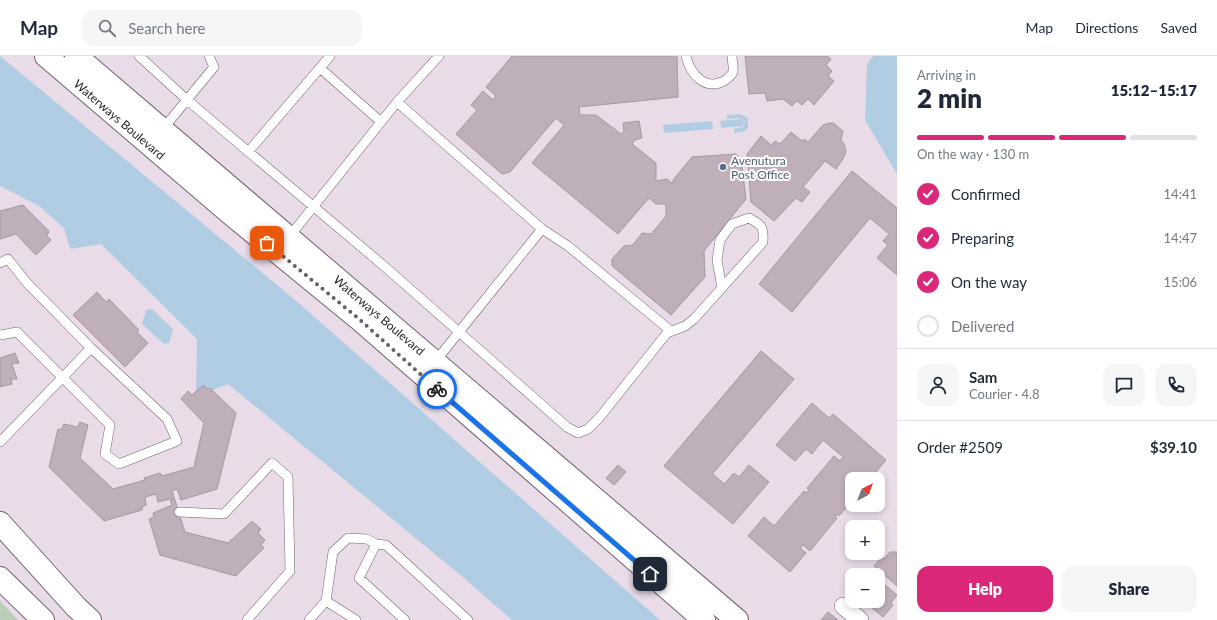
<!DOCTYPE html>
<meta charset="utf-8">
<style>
body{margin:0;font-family:Lato,sans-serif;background:#f6f6f7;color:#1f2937;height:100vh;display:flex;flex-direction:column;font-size:15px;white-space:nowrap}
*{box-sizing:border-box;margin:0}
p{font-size:13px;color:#747a83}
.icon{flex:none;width:22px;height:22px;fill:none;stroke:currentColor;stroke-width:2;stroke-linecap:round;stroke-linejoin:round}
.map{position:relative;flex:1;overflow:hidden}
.details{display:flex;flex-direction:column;background:#fff;width:320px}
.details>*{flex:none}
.needle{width:26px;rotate:42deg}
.fabs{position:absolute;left:845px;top:416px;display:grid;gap:8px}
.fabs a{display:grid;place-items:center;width:40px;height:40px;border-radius:8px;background:#fff;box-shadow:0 2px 6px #0003;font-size:20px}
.pin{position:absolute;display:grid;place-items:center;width:34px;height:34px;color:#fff;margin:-17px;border-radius:8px;box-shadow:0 2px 6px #0006}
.courier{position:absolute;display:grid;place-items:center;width:40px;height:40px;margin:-20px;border:3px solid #1a73e8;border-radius:50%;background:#fff;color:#222;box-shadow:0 1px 5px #0007}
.head em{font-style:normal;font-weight:800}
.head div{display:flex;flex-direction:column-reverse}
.head{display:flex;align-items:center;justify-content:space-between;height:68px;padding:0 20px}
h1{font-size:26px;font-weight:800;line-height:30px}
.bar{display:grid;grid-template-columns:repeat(4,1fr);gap:6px 4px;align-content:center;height:48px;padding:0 20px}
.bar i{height:5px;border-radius:3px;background:#e0e1e3}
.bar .on{background:#db2777}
.bar p{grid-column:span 4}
.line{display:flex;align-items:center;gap:10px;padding:0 20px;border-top:1px solid #e0e1e3}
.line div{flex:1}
.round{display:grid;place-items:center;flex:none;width:42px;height:42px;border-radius:12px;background:#f6f6f7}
ol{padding:0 20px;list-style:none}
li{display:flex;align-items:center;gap:12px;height:44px}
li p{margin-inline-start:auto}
li .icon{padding:4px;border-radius:50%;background:#db2777;color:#fff;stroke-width:4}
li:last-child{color:#747a83}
li i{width:22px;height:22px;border:2px solid #e0e1e3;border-radius:50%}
.button{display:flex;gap:8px;margin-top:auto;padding:8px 20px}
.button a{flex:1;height:46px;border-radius:12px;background:#db2777;color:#fff;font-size:16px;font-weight:800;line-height:46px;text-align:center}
.button a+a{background:#f6f6f7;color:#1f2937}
header{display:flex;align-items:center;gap:24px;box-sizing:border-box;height:56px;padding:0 20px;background:#fff;border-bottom:1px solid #e0e1e3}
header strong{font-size:19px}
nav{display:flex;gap:22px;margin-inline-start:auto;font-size:14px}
.search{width:280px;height:36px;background:#f6f6f7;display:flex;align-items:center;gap:10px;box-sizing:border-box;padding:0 14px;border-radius:12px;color:#747a83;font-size:15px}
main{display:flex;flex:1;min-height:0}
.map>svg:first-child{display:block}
.green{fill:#bacdb7}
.water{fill:#b0cde3}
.building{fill:#bfafba;stroke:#a697a2}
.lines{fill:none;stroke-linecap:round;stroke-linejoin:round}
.lane-casing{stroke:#70636f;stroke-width:10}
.street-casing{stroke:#70636f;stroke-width:18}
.secondary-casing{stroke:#70636f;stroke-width:24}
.lane{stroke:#fff;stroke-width:9}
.street{stroke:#fff;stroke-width:17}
.secondary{stroke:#fff;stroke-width:22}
.done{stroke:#686067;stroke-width:4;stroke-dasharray:0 7.2}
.route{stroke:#1a73e8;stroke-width:5}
.service-dot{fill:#5c6f8a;stroke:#fff;stroke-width:1.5}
.labels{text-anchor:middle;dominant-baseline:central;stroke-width:4;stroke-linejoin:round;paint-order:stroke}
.street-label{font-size:12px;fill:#231d22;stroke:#fff}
.service-label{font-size:12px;fill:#4e5e75;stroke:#fff;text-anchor:start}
</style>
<header>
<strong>Map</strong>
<div class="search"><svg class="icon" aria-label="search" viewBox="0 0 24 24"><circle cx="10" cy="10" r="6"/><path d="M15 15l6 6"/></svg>Search here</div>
<nav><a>Map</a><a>Directions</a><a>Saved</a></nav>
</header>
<main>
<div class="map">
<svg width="897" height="564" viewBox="0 0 897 564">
<rect width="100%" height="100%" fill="#e9dbe8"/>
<path class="green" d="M0 545 18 564H0Z"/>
<path class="water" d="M0 0 294 243 660 564H512L458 517 228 328 196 341 197 283 101 188 70 193 64 172 39 150 0 130Z
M873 0H897V118L865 64 867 9Z
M740 58 748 62V71L745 75 734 77V73L743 71 745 65 740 62 727 63V59Z
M741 63 744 65 743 70 721 72 720 65Z
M712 65 713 73 664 77 663 69Z
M152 253 173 273 169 287 164 288 142 268 146 254Z"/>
<path class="building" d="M512 0H677L678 41 579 51 580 59H596L621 78 624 75 623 67 639 65 642 82 635 84 632 88 656 107V125L667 123 673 128V124L692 101 736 98 741 103 746 143 704 195 705 221 671 259 612 210V203L624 190 633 189 642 177 651 178 666 160V148H656L649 142 618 178 532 107 564 69 556 62 510 116 502 118 456 78 477 54 471 49 483 35 493 44 496 40 486 31Z
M745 0H827L831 3 826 9 832 15 828 20 834 25 814 49 808 43 802 49 797 45 792 50 783 43 767 45 765 37 749 38Z
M829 67H833L843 75 841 84 844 88 846 95 843 103 836 113 825 105 803 131 810 136 802 146 796 142 774 165 751 146 747 98 761 80 771 89 775 85 780 88 791 76 802 85 804 83 808 86 823 69Z
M852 115 897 152V219L877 202 888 189 883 185 889 178 870 162 792 256 759 228Z
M23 149 49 175 47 180 51 184 36 199 16 178 0 183V155Z
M97 236 106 246 109 243 139 274 137 276 148 287 125 311 73 259Z
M761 295 794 323 715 415 712 417 724 428 734 417 739 421 749 409 769 426 733 468 664 410Z
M15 297 19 307 12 308 17 323H11L12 328 0 331V302Z
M203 329 207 333 210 332 236 357 217 433 181 444 177 433 172 435 185 476 228 487 252 465 261 473 258 477 265 484 261 489 264 492 236 520 160 499 149 463 154 461 153 457 172 449 170 443 158 446 156 438 145 441 146 449 142 451V454L104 465 49 411 58 373 61 374 64 368 78 371 80 366 88 369 80 402 113 433 145 424 144 422 160 417 162 420 194 411 204 367 181 343 188 335 192 339Z
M812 347 829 362 833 358 886 404 870 423H852V445L839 460 837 458 835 461 837 462 810 495 803 489 800 492 806 497 790 516 748 480 764 461 774 470 804 435 806 437 809 434 807 432 834 400 840 405 843 401 823 384 812 398 806 393 795 405 776 389Z
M618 409 626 416 614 429 606 422Z
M890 496H897V530L874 510 882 501 884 503Z
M878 523 897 539 891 547 893 549 883 561 864 545H878Z
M828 556 838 564H821Z"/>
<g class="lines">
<defs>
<path id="lane" d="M139 0 186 43 384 210 567 371 578 377 588 373 599 362 667 277 685 270 694 263 763 186C764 171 762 169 749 162L732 168 720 184 717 204 722 232
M686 0C690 18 705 35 724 25 727 23 731 20 733 16 734 12 732 4 732 0
M320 12 381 66
M397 46 542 173 568 190 671 275
M162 74 214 11 209 0
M248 96 330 0
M289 181 397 46 439 0
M0 207 8 203 27 227 91 292 167 363 177 385 119 408 105 398 110 369 17 276 0 279
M434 307 542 173
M0 386 91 292
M179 456 224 458 272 407 288 421 290 515 247 564
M376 488 359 522 405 564
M326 545 356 564
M309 564 326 545 333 496 348 482 367 483 376 488 386 489 468 564"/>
<path id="street" d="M843 550 860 564"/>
<g id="secondary">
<path id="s1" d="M46 0 232 159 359 263 704 564"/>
<path id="s2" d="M76 0 737 564"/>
<path d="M0 467 76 551 90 564"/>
<path d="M0 522 43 564"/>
</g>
</defs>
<use href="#lane" class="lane-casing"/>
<use href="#street" class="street-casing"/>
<use href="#secondary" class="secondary-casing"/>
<use href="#lane" class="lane"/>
<use href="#street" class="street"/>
<use href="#secondary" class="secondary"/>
</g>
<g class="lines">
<path class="done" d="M267 187 359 263 437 333"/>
<path class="route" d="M437 333 650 518"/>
</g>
<circle class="service-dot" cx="723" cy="111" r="4"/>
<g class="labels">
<g class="street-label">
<text stroke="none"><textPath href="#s1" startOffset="97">Waterways Boulevard</textPath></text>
<text stroke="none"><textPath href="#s2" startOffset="399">Waterways Boulevard</textPath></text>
</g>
<g class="service-label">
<text x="731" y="104">Avenutura<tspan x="731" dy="14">Post Office</tspan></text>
</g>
</g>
</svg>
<div class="fabs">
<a><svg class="needle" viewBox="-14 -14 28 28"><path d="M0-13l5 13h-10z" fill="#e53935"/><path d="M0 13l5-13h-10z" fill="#747a83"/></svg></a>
<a>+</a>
<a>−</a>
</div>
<div class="pin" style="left:267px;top:187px;background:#ea580c"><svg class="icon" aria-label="bag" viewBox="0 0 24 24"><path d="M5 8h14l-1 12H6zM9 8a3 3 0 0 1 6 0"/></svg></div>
<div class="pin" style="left:650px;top:518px;background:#1f2937"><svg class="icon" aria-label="home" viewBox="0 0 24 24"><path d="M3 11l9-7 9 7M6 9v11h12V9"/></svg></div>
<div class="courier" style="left:437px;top:333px"><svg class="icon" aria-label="bike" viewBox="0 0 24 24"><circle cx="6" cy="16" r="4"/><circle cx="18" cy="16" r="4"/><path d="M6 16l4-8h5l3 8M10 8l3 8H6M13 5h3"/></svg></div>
</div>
<section class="details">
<div class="head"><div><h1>2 min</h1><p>Arriving in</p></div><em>15:12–15:17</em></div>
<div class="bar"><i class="on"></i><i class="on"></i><i class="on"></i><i></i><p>On the way · 130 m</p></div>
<ol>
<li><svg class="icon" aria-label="check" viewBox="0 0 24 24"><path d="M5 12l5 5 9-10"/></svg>Confirmed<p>14:41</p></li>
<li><svg class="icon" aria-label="check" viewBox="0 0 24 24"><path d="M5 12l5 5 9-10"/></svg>Preparing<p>14:47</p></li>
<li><svg class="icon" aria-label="check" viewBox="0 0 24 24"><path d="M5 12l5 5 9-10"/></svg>On the way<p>15:06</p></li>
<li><i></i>Delivered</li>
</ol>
<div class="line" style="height:72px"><a class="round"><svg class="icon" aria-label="person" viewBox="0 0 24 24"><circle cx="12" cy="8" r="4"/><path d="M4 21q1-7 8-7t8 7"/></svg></a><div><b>Sam</b><p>Courier · 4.8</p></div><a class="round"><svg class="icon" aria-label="chat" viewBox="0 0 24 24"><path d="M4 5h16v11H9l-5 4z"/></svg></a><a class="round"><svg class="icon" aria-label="phone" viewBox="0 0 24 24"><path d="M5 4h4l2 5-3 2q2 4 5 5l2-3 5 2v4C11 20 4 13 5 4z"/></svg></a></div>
<div class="line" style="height:52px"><div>Order #2509</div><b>$39.10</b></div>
<div class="button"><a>Help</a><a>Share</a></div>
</section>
</main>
